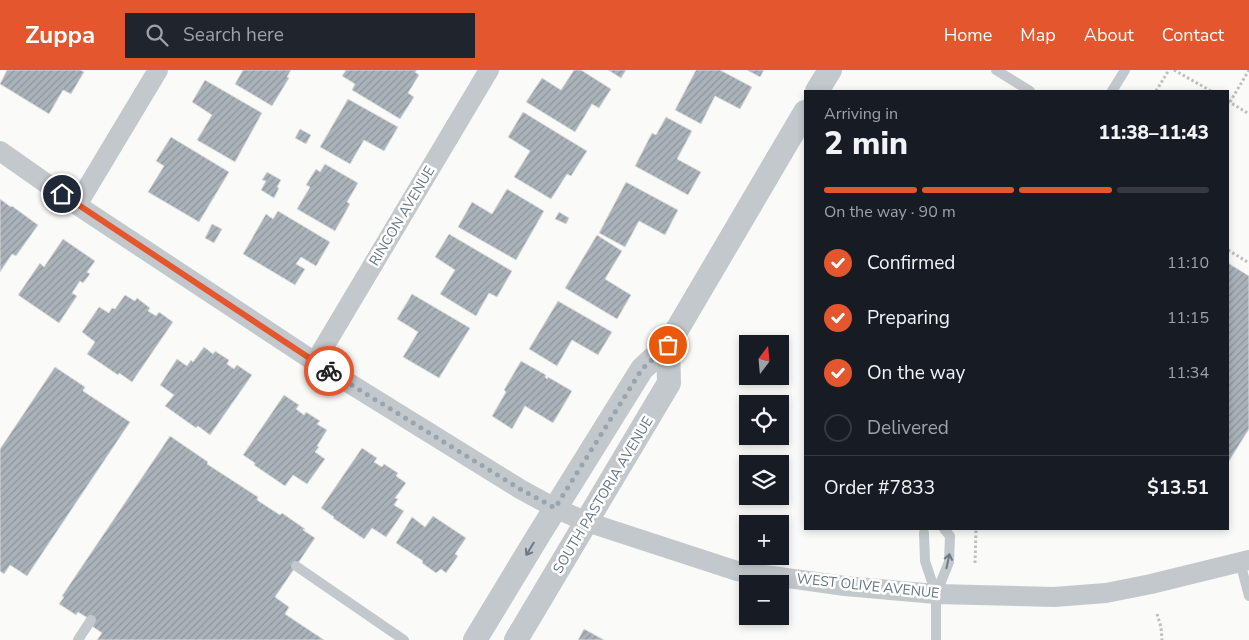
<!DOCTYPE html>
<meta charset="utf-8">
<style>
body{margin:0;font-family:"Nunito Sans",sans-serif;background:#20242c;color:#f1f3f6;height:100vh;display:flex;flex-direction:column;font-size:19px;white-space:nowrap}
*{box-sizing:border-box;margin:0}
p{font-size:16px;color:#9ea1a6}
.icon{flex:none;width:28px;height:28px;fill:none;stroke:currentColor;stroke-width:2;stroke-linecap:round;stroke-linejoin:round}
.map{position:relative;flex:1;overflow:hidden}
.side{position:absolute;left:804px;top:20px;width:425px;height:440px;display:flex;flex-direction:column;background:#171b24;border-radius:0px;box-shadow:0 2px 8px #0003}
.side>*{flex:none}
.needle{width:32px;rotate:16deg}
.buttons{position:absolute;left:739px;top:265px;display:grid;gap:10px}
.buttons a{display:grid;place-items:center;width:50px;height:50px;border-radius:0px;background:#171b24;box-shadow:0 2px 8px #0003;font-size:25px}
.pin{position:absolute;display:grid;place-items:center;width:42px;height:42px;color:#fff;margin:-21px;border:2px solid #fff;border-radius:50%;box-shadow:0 1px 5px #0007}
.courier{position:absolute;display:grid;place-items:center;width:50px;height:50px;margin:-25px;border:4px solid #e4572e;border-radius:50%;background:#fff;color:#222;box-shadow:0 1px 6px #0007}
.summary em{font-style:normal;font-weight:800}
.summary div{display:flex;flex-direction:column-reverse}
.summary{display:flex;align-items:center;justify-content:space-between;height:85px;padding:0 20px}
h1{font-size:32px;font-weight:800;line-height:38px}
.bar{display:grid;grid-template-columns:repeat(4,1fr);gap:8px 5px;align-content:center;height:60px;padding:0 20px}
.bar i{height:6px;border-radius:4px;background:#363941}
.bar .selected{background:#e4572e}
.bar p{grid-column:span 4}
.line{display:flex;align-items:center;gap:12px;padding:0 20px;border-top:1px solid #363941}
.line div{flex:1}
ol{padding:0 20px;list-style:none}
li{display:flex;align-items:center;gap:15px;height:55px}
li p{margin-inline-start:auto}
li .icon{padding:5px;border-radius:50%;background:#e4572e;color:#fff;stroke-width:4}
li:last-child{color:#9ea1a6}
li i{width:28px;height:28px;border:2px solid #363941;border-radius:50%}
header{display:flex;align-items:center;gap:30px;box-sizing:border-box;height:70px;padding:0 25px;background:#e4572e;color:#fff}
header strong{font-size:24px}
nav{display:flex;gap:28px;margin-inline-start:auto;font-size:18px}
.search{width:350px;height:45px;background:#20242c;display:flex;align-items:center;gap:12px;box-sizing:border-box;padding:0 18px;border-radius:0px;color:#9ea1a6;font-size:19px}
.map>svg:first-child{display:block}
.building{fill:url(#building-hatch);stroke:#dcdcda}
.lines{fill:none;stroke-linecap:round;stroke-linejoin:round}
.path{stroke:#bbbfc2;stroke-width:3;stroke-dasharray:2.5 2.5;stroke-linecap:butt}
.service{stroke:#c3c8cc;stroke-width:10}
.minor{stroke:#c3c8cc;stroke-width:20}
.tertiary{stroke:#c3c8cc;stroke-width:24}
.oneway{stroke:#6a7a87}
.done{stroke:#99a4ac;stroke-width:5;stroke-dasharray:0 9}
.route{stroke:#e4572e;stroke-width:6}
.labels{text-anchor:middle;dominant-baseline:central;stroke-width:5;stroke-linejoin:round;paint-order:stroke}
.street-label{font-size:14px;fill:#657683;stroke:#fff}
</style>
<header>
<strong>Zuppa</strong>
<div class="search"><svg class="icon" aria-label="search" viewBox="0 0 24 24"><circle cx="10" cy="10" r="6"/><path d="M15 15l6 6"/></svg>Search here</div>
<nav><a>Home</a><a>Map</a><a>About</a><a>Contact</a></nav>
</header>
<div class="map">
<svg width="1249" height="570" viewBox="0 0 1249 570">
<defs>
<pattern id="building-hatch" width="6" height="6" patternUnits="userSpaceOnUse" patternTransform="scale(1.25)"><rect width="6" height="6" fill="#aab3b9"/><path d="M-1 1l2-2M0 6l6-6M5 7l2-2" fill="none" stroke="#8e969c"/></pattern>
</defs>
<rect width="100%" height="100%" fill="#fafaf8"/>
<path class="building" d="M7 0H80L84 2 71 24 63 20 49 44 0 14Z
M243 0H291L287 7 289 8 272 36 235 14Z
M346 0H417L415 2 419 5 408 23 414 27 400 49 352 20 355 14 342 6Z
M574 0H581L611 19 599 38 592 34 575 62 526 32 542 8 561 20Z
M608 0H626L621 8Z
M696 0H720L752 17 740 39 715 26 701 54 675 40Z
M747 0H764L760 7Z
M205 10 262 43 235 92 197 70 212 45 192 32Z
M348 29 398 57 384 81 364 70 350 94 320 77Z
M523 42 587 81 571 106 567 104 551 129 514 107 530 81 508 67Z
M666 47 692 61 677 89 701 102 688 125 635 96 652 63 656 65Z
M300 59 311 65 306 74 295 68Z
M171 67 229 102 199 152 148 122 164 96 156 91Z
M325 94 358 113 347 132 350 134 335 161 297 139 310 117 306 115 316 99 320 102Z
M267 102 281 110 277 117 279 118 274 128 261 120 266 111 262 110Z
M626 112 678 140 665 165 639 151 625 177 599 163Z
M507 119 544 141 516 190 458 157 472 132 492 144Z
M0 129 11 137 12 136 38 155 16 186 12 184 0 202Z
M278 141 330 172 316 196 301 187 296 194 305 199 295 215 243 184 266 144 273 149Z
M559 142 569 148 566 154 555 149Z
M212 154 222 159 214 173 205 168Z
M449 164 512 201 497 227 489 223 476 246 440 224 455 200 435 187Z
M597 165 622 181 605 209 631 225 617 249 565 218Z
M63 169 95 191 87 202 90 204 83 213 80 211 72 223 77 226 59 253 18 225 40 193 44 197Z
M1228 193 1249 206V359L1229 391 1228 390Z
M412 224 470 258 439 308 403 287 418 262 397 249Z
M125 225 135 231 137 228 150 238 148 241 156 246 159 242 173 252 132 312 119 303 118 305 87 284 95 272 82 262 99 237 109 243 112 238 115 239Z
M558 231 612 262 598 285 572 270 557 296 529 279Z
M204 277 213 284 215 281 229 290 227 294 234 299 237 295 252 305 210 365 198 356 196 358 165 336 174 325 160 315 177 289 187 296 191 290 193 292Z
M521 291 546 305 545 307 547 309 548 307 572 321 553 353 525 336 512 359 492 346 506 322 504 320Z
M55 297 85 317 83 321 130 352 27 506 10 495 4 504 0 501V379Z
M284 325 299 335 296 339 304 345 306 342 320 351 317 354 327 360 317 376 319 377 315 382 325 389 307 414 293 405 285 416 254 395 255 393 243 385Z
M170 366 208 392 207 394 258 427 257 430 280 445 282 443 305 459 303 460 315 468 275 527 289 537 285 544 324 570H97L102 563 89 554 91 550 78 542 76 545 59 534 64 527 62 526Z
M362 378 377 388 374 392 382 397 384 394 398 403 396 406 406 413 395 428 398 429 394 435 404 441 386 467 372 458 364 469 333 448 334 447 321 438Z
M433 446 466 468 455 484 458 486 446 503 441 499 436 503 422 493 423 491 396 473 412 447 425 457Z
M584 559 604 570H578Z"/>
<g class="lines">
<path class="path" d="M1174 0 1211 21
M1156 21 1169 0
M1228 31 1249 44
M1230 32 1249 0
M1228 180 1249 193
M975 493 976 459
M1157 544 1161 557 1162 570"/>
<path class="service" d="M996 0 1030 21
M1112 21 1125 0
M924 463 925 491 936 524V570
M1240 492 1249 526
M296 496 404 570
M936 524 949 492 950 466 944 459
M78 570 91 550"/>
<path class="minor" d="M0 81 77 135 315 292 520 419 555 438 587 452 737 501 845 516 936 524 1054 527 1106 523 1151 514 1249 490
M77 135 158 0
M315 292 489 0"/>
<path class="tertiary" d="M817 21 830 0
M475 570 538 466 642 299 668 275 805 42
M516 570 669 313 668 275"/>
</g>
<defs><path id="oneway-shaft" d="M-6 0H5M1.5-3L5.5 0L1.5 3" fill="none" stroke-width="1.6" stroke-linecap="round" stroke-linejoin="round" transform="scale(1.25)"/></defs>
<g class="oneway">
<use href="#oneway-shaft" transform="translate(530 479) rotate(121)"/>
<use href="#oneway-shaft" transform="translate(948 491) rotate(-78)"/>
</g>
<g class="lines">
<path class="done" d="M329 301 520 419 555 438 642 299 668 275"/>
<path class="route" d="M62 124 329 301"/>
</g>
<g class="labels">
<g class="street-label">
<text transform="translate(402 146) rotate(-59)">RINCON AVENUE</text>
<text transform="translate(603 425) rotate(-59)">SOUTH PASTORIA AVENUE</text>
<text transform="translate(868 516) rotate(6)">WEST OLIVE AVENUE</text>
</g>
</g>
</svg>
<div class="buttons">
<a><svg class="needle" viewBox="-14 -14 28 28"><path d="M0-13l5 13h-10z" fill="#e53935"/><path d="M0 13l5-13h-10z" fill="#9ea1a6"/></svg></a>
<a><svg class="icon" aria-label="locate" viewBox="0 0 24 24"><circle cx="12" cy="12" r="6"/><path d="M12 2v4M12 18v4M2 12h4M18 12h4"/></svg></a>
<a><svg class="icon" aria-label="layers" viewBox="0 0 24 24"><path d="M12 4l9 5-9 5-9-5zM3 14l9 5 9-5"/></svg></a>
<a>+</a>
<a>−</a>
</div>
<div class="pin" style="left:668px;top:275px;background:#ea580c"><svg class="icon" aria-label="bag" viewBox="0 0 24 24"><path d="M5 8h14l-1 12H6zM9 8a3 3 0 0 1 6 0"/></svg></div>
<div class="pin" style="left:62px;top:124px;background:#1f2937"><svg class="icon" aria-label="home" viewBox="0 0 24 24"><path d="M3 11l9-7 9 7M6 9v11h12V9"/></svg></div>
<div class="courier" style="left:329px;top:301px"><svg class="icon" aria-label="bike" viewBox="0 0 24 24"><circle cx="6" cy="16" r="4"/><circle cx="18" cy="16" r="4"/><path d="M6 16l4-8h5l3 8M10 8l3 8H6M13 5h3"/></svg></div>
<section class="side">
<div class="summary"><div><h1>2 min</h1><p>Arriving in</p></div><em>11:38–11:43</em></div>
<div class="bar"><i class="selected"></i><i class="selected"></i><i class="selected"></i><i></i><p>On the way · 90 m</p></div>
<ol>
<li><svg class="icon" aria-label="check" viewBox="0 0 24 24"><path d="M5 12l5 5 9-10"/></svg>Confirmed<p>11:10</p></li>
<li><svg class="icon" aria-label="check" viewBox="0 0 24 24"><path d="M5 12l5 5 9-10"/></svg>Preparing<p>11:15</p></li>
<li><svg class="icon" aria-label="check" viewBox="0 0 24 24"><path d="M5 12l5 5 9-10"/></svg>On the way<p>11:34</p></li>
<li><i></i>Delivered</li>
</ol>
<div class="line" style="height:65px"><div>Order #7833</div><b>$13.51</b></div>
</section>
</div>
